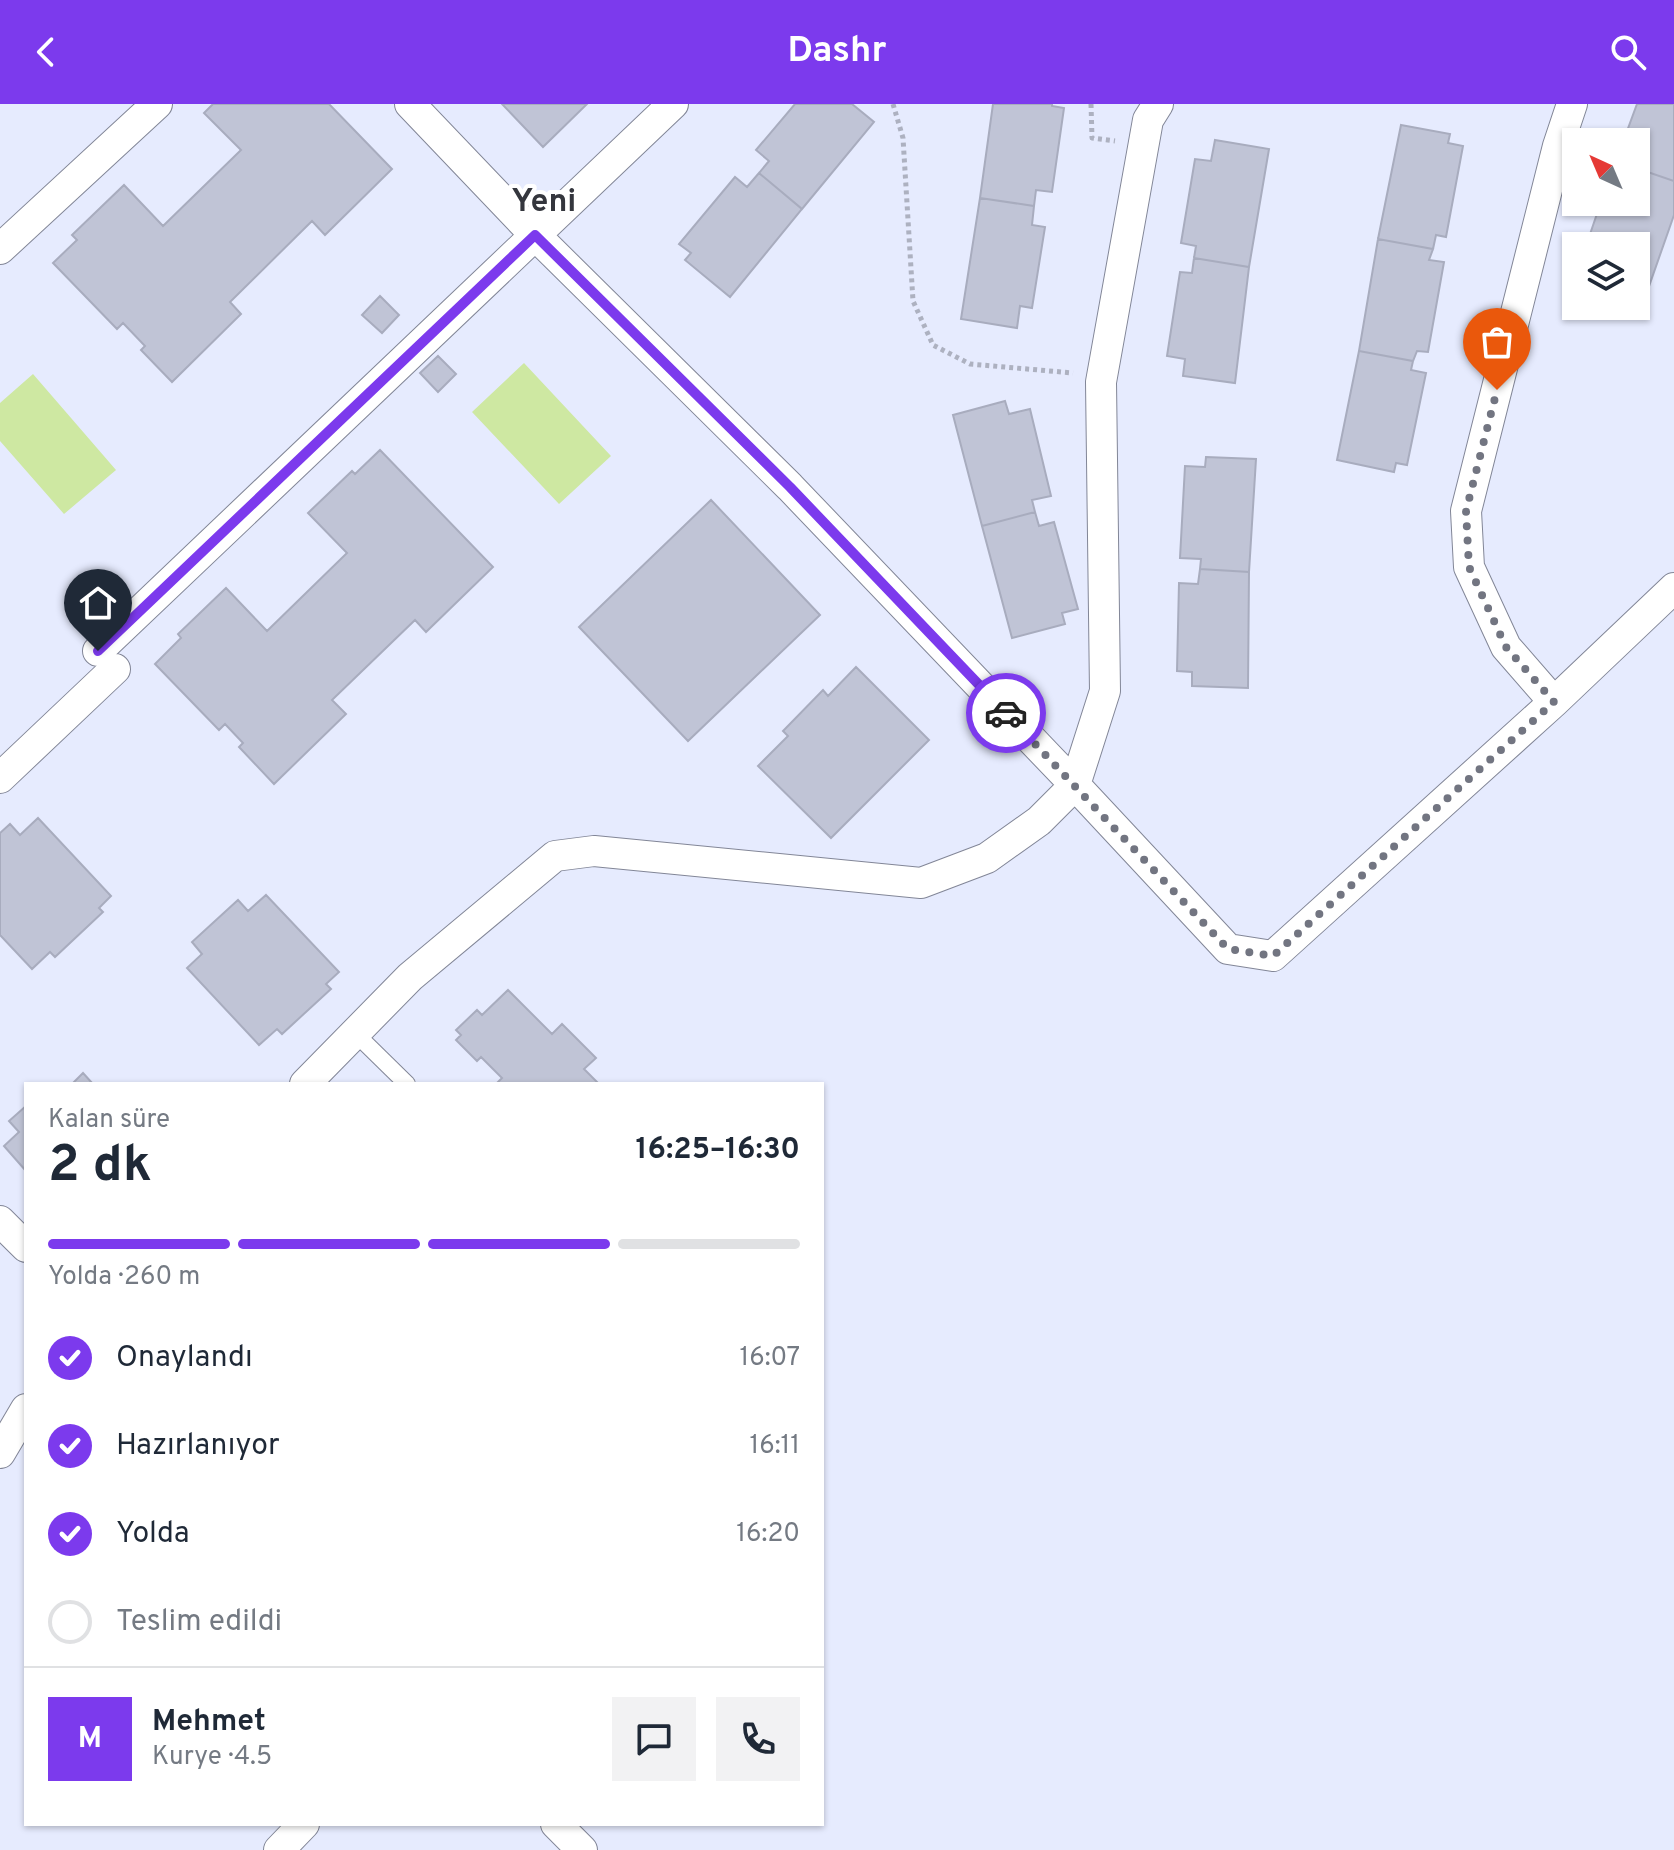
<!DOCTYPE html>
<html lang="tr">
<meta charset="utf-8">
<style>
body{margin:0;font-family:Overpass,sans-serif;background:#f2f2f3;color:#1f2937;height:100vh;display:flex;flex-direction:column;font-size:30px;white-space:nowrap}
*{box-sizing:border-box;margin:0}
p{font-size:26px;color:#747a83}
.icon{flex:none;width:44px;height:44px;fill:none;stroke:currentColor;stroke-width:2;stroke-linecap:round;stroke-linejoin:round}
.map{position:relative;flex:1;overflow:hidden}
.side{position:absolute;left:24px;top:978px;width:800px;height:744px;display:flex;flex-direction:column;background:#fff;border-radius:0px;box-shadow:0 2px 6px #0004}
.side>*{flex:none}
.needle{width:52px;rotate:316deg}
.tools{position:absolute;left:1562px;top:24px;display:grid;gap:16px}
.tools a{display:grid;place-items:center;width:88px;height:88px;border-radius:0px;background:#fff;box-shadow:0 2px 6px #0004;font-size:40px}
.pin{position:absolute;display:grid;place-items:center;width:68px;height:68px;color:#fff;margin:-82px -34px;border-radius:50% 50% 50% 0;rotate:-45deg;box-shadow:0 0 8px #0007}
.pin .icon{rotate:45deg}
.courier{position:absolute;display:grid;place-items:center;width:80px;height:80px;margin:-40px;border:6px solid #7c3aed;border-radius:50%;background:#fff;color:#222;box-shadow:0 2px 10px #0007}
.summary em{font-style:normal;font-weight:700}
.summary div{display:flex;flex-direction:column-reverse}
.summary{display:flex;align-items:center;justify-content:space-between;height:136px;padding:0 24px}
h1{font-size:52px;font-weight:700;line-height:60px}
.bar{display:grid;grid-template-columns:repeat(4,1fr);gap:12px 8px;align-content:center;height:96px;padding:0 24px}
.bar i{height:10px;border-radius:6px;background:#e0e1e3}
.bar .current{background:#7c3aed}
.bar p{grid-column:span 4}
.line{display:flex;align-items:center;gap:20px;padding:0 24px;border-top:2px solid #e0e1e3}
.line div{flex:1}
.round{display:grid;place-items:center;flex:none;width:84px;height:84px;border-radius:0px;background:#f2f2f3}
ol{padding:0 24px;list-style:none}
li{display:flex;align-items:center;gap:24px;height:88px}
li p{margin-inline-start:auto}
li .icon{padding:8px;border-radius:50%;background:#7c3aed;color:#fff;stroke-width:4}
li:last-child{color:#747a83}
li i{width:44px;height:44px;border:4px solid #e0e1e3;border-radius:50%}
header{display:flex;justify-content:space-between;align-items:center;height:104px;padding:0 24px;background:#7c3aed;color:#fff;font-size:36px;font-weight:700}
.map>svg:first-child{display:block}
.green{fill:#cee8a2}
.building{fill:#c0c4d6;stroke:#a8acbe;stroke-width:2}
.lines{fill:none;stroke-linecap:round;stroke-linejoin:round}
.service-casing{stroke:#828697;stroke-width:18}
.minor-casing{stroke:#828697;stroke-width:32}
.path{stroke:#adb1c0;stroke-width:5;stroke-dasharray:4 4;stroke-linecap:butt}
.service{stroke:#fff;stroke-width:16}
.minor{stroke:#fff;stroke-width:30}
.done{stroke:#727581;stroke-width:8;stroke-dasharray:0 14.4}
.route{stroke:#7c3aed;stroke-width:10}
.labels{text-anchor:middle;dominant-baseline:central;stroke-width:8;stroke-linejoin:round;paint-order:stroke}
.district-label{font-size:32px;font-weight:bold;fill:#34363d;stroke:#fff}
</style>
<header><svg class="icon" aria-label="back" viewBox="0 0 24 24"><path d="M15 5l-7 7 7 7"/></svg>Dashr<svg class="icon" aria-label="search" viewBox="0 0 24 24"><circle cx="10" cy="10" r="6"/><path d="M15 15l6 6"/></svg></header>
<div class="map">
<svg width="1674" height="1746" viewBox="0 0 1674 1746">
<rect width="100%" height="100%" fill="#e6ebfe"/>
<path class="green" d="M524 259 611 352 559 400 472 308Z
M33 270 116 366 64 410 0 337V299Z"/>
<path class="building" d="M213 0H329L392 65 325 131 312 117 230 198 241 210 172 278 141 246 145 242 123 219 117 225 53 159 77 136 72 131 124 81 163 122 241 46 204 9Z
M502 0H587L543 43Z
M795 0H852L874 18 802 105 759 69 769 57 756 46Z
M993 0H1052V2L1064 4 1052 88 1036 86 1034 102 980 94Z
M1637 0H1674V77L1636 64V51L1638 45 1636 44V38H1623Z
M1401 21 1450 30 1448 39 1463 42 1446 133 1436 131 1433 145 1378 135Z
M1215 36 1269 45 1249 163 1194 154 1196 142 1181 139 1195 55 1211 57Z
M1636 64 1674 77V111L1647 188 1636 185V142H1586L1601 98H1636Z
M759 69 802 105 730 193 685 156 691 149 679 140 735 73 747 83Z
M980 94 1034 102 1032 121 1045 123 1032 204 1020 202 1017 224 961 215Z
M1378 135 1433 145 1429 156 1444 158 1428 248 1417 247 1413 257 1359 247Z
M1194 154 1249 163 1235 279 1183 272 1185 255 1167 252 1180 168 1192 169Z
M380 192 399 211 382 229 362 211Z
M1359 247 1413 257 1411 266 1426 269 1407 361 1396 359 1394 368 1337 356Z
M438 252 456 270 438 288 420 269Z
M1005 297 1009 310 1030 305 1051 392 1032 396 1035 408 982 422 953 311Z
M380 346 493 463 426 528 415 516 332 596 346 610 274 680 239 643 243 639 225 620 219 626 155 560 181 534 178 530 226 484 267 527 347 449 308 409 352 367 355 370Z
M1206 353 1256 355 1249 468 1200 465 1201 455 1180 454 1185 362 1205 363Z
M711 396 820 511 688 637 579 523Z
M1035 408 1039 422 1054 418 1078 505 1062 509 1065 520 1012 534 982 422Z
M1200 465 1249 468 1248 584 1192 582V568L1177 567 1179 479 1198 480Z
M856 563 929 636 831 734 758 662 788 632 783 627 823 586 828 592Z
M38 714 111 792 99 804 103 808 55 853 50 848 32 865 0 831V729L10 720 20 731Z
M266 791 339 868 326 880 331 885 282 930 277 925 259 941 187 864 202 850 192 838 238 796 248 807Z
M508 886 552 930 562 920 596 954 584 965 599 980H496L502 974 481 953 477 957 456 936 461 931 456 926 477 906 482 911Z
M83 969 93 980H72Z
M26 1002V1067L4 1042 19 1028 9 1017Z"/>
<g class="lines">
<defs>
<path id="service" d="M355 929 407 980"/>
<path id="minor" d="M410 0 535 131 790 383 1075 681 1228 845 1273 852 1554 598 1674 484
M0 145 157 0
M98 547 673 0
M1554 598 1506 543 1469 463 1466 407 1558 42 1572 0
M0 674 115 565
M305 980 410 873 555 752 594 747 921 779 987 754 1039 717 1075 681 1105 587 1101 278 1148 16 1158 0
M0 1117 26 1143
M0 1349 26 1305
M556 1720 582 1746
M279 1746 304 1720"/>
</defs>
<use href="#service" class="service-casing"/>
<use href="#minor" class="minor-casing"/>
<path class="path" d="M893 0 903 34 913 197 933 241 970 260 1073 269
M1091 0 1092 34 1115 37"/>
<use href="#service" class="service"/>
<use href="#minor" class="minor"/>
</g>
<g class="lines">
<path class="done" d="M1006 609 1228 845 1273 852 1554 598 1506 543 1469 463 1466 407 1497 286"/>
<path class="route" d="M98 547 535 131 790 383 1006 609"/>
</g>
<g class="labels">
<g class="district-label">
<text x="544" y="99">Yeni</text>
</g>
</g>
</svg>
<div class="tools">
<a><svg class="needle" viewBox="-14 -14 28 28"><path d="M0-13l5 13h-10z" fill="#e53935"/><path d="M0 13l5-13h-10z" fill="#747a83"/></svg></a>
<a><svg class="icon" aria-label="layers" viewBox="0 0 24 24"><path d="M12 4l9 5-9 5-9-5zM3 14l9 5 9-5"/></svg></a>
</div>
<div class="pin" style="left:1497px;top:286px;background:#ea580c"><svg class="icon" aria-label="bag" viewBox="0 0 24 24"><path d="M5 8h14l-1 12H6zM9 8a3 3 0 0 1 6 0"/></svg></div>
<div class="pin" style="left:98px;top:547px;background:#1f2937"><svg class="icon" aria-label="home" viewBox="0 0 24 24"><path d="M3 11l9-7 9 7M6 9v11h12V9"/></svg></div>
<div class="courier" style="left:1006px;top:609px"><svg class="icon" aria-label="car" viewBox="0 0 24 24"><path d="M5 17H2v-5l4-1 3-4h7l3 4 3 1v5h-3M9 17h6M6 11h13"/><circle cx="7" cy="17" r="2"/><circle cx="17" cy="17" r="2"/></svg></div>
<section class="side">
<div class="summary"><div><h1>2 dk</h1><p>Kalan süre</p></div><em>16:25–16:30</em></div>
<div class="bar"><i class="current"></i><i class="current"></i><i class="current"></i><i></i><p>Yolda · 260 m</p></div>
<ol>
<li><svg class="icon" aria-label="check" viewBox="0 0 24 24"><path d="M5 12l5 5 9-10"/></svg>Onaylandı<p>16:07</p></li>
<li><svg class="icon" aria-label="check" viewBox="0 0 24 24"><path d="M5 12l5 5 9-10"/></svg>Hazırlanıyor<p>16:11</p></li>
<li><svg class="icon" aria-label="check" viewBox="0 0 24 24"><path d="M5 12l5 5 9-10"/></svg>Yolda<p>16:20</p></li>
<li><i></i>Teslim edildi</li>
</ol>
<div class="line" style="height:144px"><b class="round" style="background:#7c3aed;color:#fff">M</b><div><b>Mehmet</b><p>Kurye · 4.5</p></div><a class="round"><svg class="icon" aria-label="chat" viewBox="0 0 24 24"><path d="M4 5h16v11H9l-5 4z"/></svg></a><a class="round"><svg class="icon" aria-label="phone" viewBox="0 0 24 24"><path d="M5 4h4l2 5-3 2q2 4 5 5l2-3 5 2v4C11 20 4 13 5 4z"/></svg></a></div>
</section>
</div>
